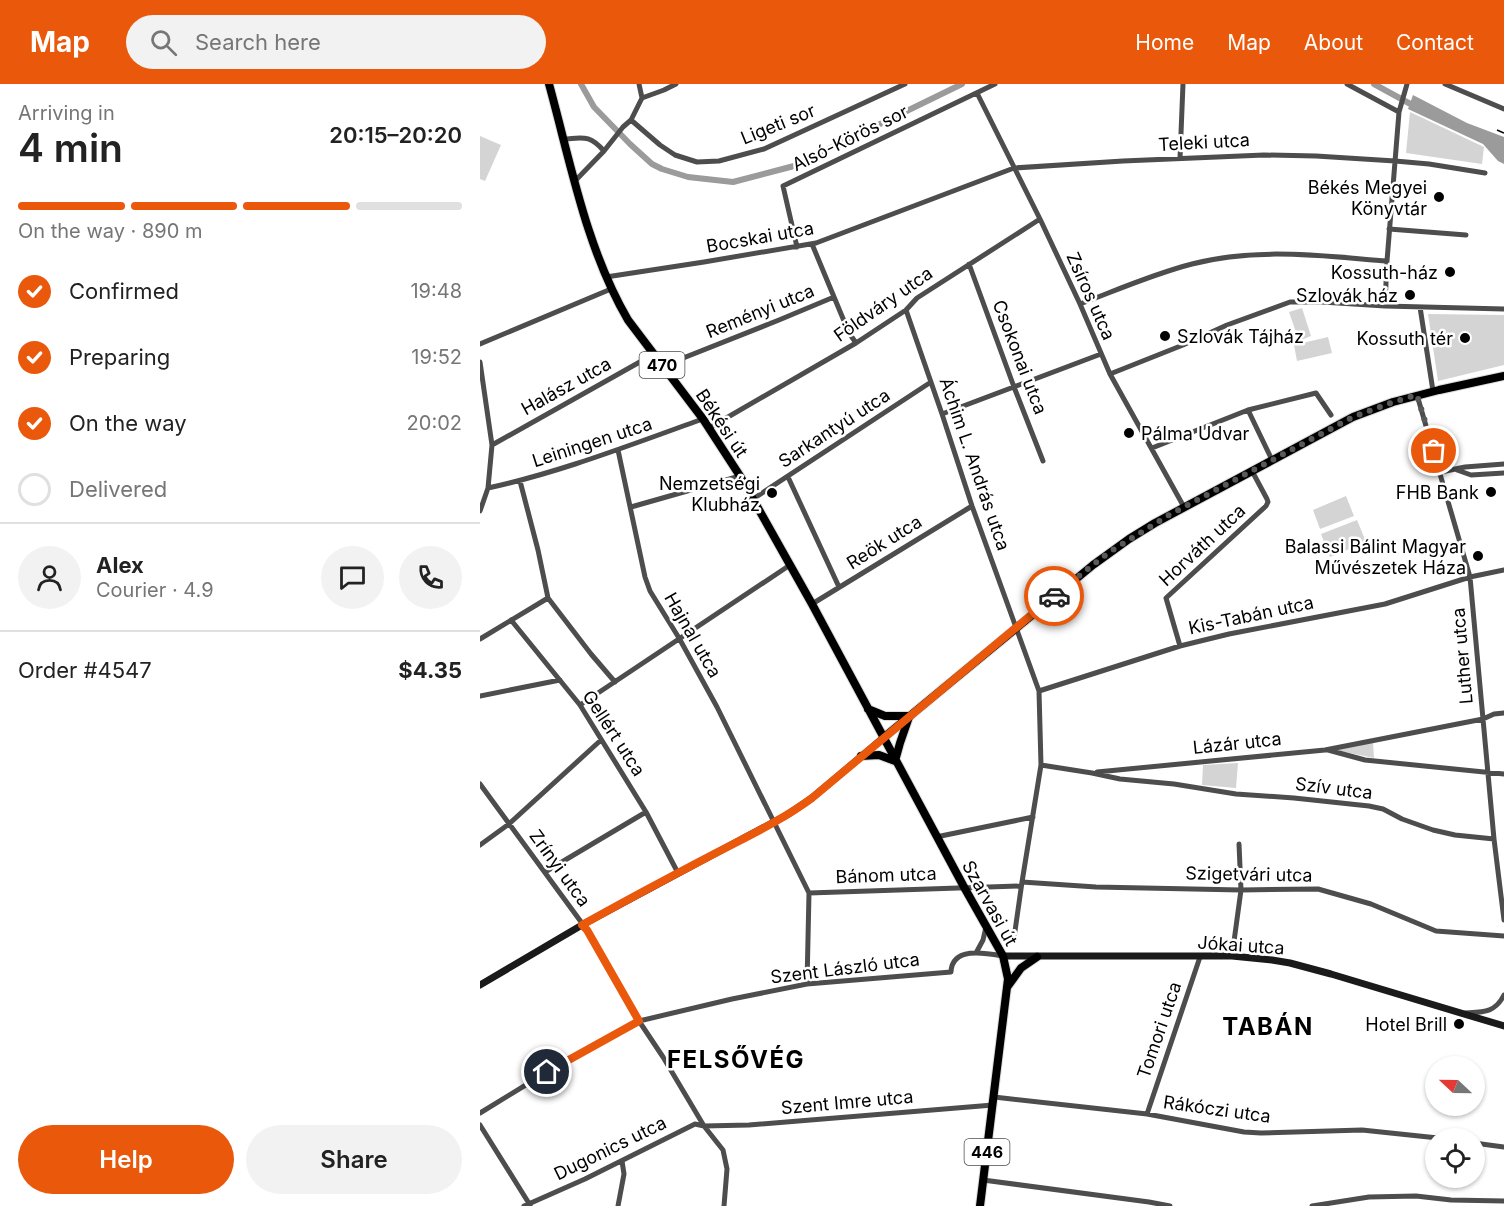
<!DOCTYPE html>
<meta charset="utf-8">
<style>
body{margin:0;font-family:Inter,sans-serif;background:#f2f2f2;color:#222;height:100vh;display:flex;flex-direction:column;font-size:22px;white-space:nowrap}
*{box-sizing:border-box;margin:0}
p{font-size:20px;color:#767676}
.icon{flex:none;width:33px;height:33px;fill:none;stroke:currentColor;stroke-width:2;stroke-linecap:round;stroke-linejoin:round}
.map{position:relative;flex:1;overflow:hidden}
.drawer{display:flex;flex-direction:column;background:#fff;width:480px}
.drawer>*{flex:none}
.needle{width:39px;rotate:292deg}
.tools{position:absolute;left:945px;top:972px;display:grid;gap:12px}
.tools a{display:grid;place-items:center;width:60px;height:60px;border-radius:50%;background:#fff;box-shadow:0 2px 4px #0004;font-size:30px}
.pin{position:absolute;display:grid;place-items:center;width:51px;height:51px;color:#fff;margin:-26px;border:3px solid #fff;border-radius:50%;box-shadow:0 2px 6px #0007}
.courier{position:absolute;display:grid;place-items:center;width:60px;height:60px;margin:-30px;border:4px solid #ea580c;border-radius:50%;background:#fff;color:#222;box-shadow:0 2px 8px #0007}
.overview em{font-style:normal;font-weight:600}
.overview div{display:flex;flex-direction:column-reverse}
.overview{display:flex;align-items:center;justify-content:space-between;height:102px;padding:0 18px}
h1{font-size:39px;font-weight:600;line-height:45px}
.bar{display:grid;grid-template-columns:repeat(4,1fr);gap:9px 6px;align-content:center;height:72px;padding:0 18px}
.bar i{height:8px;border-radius:4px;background:#e0e0e0}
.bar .selected{background:#ea580c}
.bar p{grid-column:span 4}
.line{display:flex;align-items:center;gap:15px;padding:0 18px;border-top:2px solid #e0e0e0}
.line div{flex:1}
.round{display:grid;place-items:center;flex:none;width:63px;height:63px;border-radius:32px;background:#f2f2f2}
ol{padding:0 18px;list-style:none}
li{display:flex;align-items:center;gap:18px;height:66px}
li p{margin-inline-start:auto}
li .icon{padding:6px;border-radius:50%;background:#ea580c;color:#fff;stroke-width:4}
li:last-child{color:#767676}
li i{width:33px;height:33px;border:3px solid #e0e0e0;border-radius:50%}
.button{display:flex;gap:12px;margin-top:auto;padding:12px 18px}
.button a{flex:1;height:69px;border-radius:36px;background:#ea580c;color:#fff;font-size:24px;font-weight:600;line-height:69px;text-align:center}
.button a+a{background:#f2f2f2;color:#222}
header{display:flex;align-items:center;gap:36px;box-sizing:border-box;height:84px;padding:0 30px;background:#ea580c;color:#fff}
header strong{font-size:28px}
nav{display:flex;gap:33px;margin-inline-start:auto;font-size:21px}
.search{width:420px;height:54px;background:#f2f2f2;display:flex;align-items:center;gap:15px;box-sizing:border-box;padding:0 21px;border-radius:33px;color:#767676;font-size:22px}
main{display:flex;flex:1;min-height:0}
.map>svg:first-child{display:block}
.green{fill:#d4d4d4}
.water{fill:#9b9b9b}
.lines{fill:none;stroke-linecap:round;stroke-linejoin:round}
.canal{stroke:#9b9b9b;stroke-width:6}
.primary-casing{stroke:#dbdbdb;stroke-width:10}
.street{stroke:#4d4d4d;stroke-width:5}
.secondary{stroke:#1a1a1a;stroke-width:7}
.primary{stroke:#000;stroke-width:8}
.rail{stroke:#000;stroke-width:1.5;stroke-dasharray:9 3 1.5 3;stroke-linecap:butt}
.done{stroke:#595959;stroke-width:6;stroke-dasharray:0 10.8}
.route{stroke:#ea580c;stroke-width:8}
.poi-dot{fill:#000;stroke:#fff;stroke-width:2}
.labels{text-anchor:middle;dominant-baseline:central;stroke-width:5;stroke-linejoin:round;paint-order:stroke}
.shield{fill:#fff;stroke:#4c4c4c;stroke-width:1.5}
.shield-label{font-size:16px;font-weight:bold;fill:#000}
.street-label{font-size:18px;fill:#000;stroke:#fff}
.poi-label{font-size:18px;fill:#000;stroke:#fff;text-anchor:end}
.district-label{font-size:24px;font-weight:bold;letter-spacing:1.5px;fill:#000;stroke:#fff}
</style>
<header>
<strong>Map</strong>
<div class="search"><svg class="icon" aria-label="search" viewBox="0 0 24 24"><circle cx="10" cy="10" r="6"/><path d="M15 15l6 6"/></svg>Search here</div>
<nav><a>Home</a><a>Map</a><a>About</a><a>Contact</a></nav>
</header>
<main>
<section class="drawer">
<div class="overview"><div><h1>4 min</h1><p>Arriving in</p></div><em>20:15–20:20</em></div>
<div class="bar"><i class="selected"></i><i class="selected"></i><i class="selected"></i><i></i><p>On the way · 890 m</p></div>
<ol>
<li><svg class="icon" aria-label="check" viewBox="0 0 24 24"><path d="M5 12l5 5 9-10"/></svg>Confirmed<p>19:48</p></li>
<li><svg class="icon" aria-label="check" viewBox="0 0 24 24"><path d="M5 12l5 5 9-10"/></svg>Preparing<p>19:52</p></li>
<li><svg class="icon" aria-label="check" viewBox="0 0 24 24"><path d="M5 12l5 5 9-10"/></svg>On the way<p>20:02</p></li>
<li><i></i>Delivered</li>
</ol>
<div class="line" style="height:108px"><a class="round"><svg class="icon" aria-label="person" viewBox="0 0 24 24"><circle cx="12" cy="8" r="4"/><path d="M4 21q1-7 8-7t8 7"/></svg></a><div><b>Alex</b><p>Courier · 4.9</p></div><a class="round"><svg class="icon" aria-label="chat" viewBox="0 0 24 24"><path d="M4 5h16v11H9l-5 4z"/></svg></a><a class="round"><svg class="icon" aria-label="phone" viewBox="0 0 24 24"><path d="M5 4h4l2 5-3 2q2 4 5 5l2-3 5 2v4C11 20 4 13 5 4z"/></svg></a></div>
<div class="line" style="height:78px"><div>Order #4547</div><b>$4.35</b></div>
<div class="button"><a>Help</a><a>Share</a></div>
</section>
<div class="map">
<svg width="1024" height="1122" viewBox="0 0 1024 1122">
<rect width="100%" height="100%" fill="#fff"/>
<path class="green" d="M930 28 1004 63 1002 80 926 69Z
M0 52 21 61 5 97 0 95Z
M822 224 831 252 819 257 809 228Z
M948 230 1024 231V281L958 297Z
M848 253 852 269 817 277 814 261Z
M866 412 874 432 840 445 833 426Z
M877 436 886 458 850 473 841 450Z
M893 658 894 674 860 667 859 664Z
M758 679 756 704 722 701 723 681Z"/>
<path class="water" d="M933 11 987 39 1024 53V80L1018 77 1003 60 928 25Z"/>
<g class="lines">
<path class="canal" d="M101 0 114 23 150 60 172 80 182 85 208 93 253 98 314 82 482 0
M894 0 936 23"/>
<defs>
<path id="primary" d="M69 0C91 80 106 164 148 236L223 335 260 392 332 520 484 803 523 872 528 895 527 903 500 1122
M388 625 405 632H430
M403 654 613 481 649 455 675 439 873 333 913 318 959 306 1024 292
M381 672 399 671 415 677
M415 677 420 659 429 633
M528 902 541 884 557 873"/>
</defs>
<use href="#primary" class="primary-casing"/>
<path class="street" d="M159 0 162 14
M867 0 919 28
M965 0 1024 25
M497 9 560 135 600 220 630 290 704 423
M151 36 180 61 195 71 217 78 239 77 284 65 425 0
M83 55C103 54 109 50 124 67
M700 74 703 0
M94 98 124 67 143 43 151 36 162 14 184 6 196 0
M909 145 986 151
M332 160 369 249 376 259
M317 163 303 102 515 0
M489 180 534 303 563 377
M126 193 224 178 336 159 534 84 643 77 784 71 836 72 915 77 949 80 1005 89
M600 220C637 206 673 190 712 180 776 163 842 172 907 177
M905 222 907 177 919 28 927 0
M940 223 953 307
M426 226 462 330 492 422 559 607 561 681 542 798 534 854
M0 260 131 205
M0 278 12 361 8 404 0 427
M183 282 299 236 354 213
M630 290 703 261 747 241 810 218H842L905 222 1024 225
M937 311 990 493 1014 755 1024 836
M768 326 836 309 851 331
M462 330 621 270
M229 344 376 259 426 226 437 214 560 135
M12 361 174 270
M672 364 768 326 792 376
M138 366 165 493 170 507 199 554 237 623 329 809 327 900
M977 386 991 391 1024 389
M961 388 985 383 1024 380
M308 393 359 503
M40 397 58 466 68 514 111 570 135 598
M8 404C82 388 152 360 223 335
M273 415 451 298
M151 423 260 392
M332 520 492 422
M31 536 100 621 166 728 198 789
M0 555 68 514
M700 562 686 514 786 422 788 418 787 415 772 387
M559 607 700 562 749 550 905 520 990 493 1024 486
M0 612 80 596
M100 621 310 481
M848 666 885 676 1024 690
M561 681 612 689 640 695 694 700 756 710 814 714 889 722 903 725 922 735 953 746 975 751 1014 755
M617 688 845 666 1003 635 1014 630 1024 629
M0 700 107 846 159 937 183 973 224 1042 243 1066 247 1085 244 1122
M456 753 553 733
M0 761 29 740 121 656
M65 788 166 728
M542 798 616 803 761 806 838 805 891 820 956 847 1024 852
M329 809 541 802
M496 869 503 856 506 843
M752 872 761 806 759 760
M985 929C1003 928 1015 929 1024 911
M514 1013 667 1030 764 1048 781 1049 882 1046 958 1054
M0 1029 67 988 159 937 252 915 327 900 471 888C472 862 506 869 523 872
M667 1030 720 873
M0 1041 50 1121
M994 1059 1024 1063
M503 1096 669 1118 690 1122
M44 1122 105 1095 215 1040 224 1042 269 1041 513 1021
M138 1122 144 1090 142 1077
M832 1122 889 1113 936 1112 971 1116 1024 1117"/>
<path class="secondary" d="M523 872H752L792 876 810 879 851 890 1024 942
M0 901 102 841 307 731 332 714 403 654"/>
<use href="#primary" class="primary"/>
<path class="rail" d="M1017 46 1024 49"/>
</g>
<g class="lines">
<path class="done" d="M574 512 628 469 689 431 873 333 913 318 937 311 954 367"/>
<path class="route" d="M67 988 159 937 107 846 102 841C145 817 188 794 232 771 266 753 301 737 332 714L574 512"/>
</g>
<g class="poi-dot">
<circle cx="959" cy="113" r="6"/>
<circle cx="970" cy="188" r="6"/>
<circle cx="930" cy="211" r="6"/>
<circle cx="685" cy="252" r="6"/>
<circle cx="985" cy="254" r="6"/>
<circle cx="649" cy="349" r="6"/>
<circle cx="1011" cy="408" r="6"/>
<circle cx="292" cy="409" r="6"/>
<circle cx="998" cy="472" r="6"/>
<circle cx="979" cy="940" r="6"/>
</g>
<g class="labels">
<g class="shield">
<rect x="159.5" y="268" width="45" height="26" rx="4.5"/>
<rect x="484.5" y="1055" width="45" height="26" rx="4.5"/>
</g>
<g class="shield-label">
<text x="182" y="281">470</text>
<text x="507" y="1068">446</text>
</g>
<g class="street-label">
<text transform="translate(298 40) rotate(-22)">Ligeti sor</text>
<text transform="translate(370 54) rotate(-26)">Alsó-Körös sor</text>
<text transform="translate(724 58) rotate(-3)">Teleki utca</text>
<text transform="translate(280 153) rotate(-10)">Bocskai utca</text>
<text transform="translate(611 212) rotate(66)">Zsíros utca</text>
<text transform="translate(403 220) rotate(-35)">Földváry utca</text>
<text transform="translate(280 227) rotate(-22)">Reményi utca</text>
<text transform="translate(540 273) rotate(69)">Csokonai utca</text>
<text transform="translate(86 302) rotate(-29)">Halász utca</text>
<text transform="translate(242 339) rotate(56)">Békési út</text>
<text transform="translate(354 344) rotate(-33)">Sarkantyú utca</text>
<text transform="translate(112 358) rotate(-18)">Leiningen utca</text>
<text transform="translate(495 380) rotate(71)">Áchim L. András utca</text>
<text transform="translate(404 458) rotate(-32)">Reök utca</text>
<text transform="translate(722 461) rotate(-43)">Horváth utca</text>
<text transform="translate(771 531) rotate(-12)">Kis-Tabán utca</text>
<text transform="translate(213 551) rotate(60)">Hajnal utca</text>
<text transform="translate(982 572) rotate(-95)">Luther utca</text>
<text transform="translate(134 649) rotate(57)">Gellért utca</text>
<text transform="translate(757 659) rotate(-6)">Lázár utca</text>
<text transform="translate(854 704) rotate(7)">Szív utca</text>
<text transform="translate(80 784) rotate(54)">Zrínyi utca</text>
<text transform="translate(769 790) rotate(1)">Szigetvári utca</text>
<text transform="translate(406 791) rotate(-2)">Bánom utca</text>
<text transform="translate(510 819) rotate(61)">Szarvasi út</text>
<text transform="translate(761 861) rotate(4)">Jókai utca</text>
<text transform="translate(365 884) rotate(-7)">Szent László utca</text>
<text transform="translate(679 946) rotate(-71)">Tomori utca</text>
<text transform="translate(367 1018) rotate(-5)">Szent Imre utca</text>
<text transform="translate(737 1025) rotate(8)">Rákóczi utca</text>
<text transform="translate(130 1064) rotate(-26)">Dugonics utca</text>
</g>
<g class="poi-label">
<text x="947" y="103">Békés Megyei<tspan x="947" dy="21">Könyvtár</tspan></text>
<text x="958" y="188">Kossuth-ház</text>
<text x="918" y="211">Szlovák ház</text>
<text x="697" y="252" text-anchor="start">Szlovák Tájház</text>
<text x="973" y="254">Kossuth tér</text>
<text x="661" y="349" text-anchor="start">Pálma Udvar</text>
<text x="280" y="399">Nemzetségi<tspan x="280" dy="21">Klubház</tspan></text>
<text x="999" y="408">FHB Bank</text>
<text x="986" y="462">Balassi Bálint Magyar<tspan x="986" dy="21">Művészetek Háza</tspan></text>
<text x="967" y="940">Hotel Brill</text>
</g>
<g class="district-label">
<text x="788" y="942">TABÁN</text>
<text x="256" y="975">FELSŐVÉG</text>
</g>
</g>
</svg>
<div class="tools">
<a><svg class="needle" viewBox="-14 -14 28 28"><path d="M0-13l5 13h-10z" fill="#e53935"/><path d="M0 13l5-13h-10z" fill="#767676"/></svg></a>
<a><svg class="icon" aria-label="locate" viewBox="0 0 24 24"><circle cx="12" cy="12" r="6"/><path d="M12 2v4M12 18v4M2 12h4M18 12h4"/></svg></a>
</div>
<div class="pin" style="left:954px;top:367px;background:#ea580c"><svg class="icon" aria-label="bag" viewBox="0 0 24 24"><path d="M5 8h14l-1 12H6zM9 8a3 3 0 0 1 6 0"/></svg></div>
<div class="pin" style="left:67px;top:988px;background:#1f2937"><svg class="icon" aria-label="home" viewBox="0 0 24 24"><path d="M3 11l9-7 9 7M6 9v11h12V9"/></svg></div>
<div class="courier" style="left:574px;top:512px"><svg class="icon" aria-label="car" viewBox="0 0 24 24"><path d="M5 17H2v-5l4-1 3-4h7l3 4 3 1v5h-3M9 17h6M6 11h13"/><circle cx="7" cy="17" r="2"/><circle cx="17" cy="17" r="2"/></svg></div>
</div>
</main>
